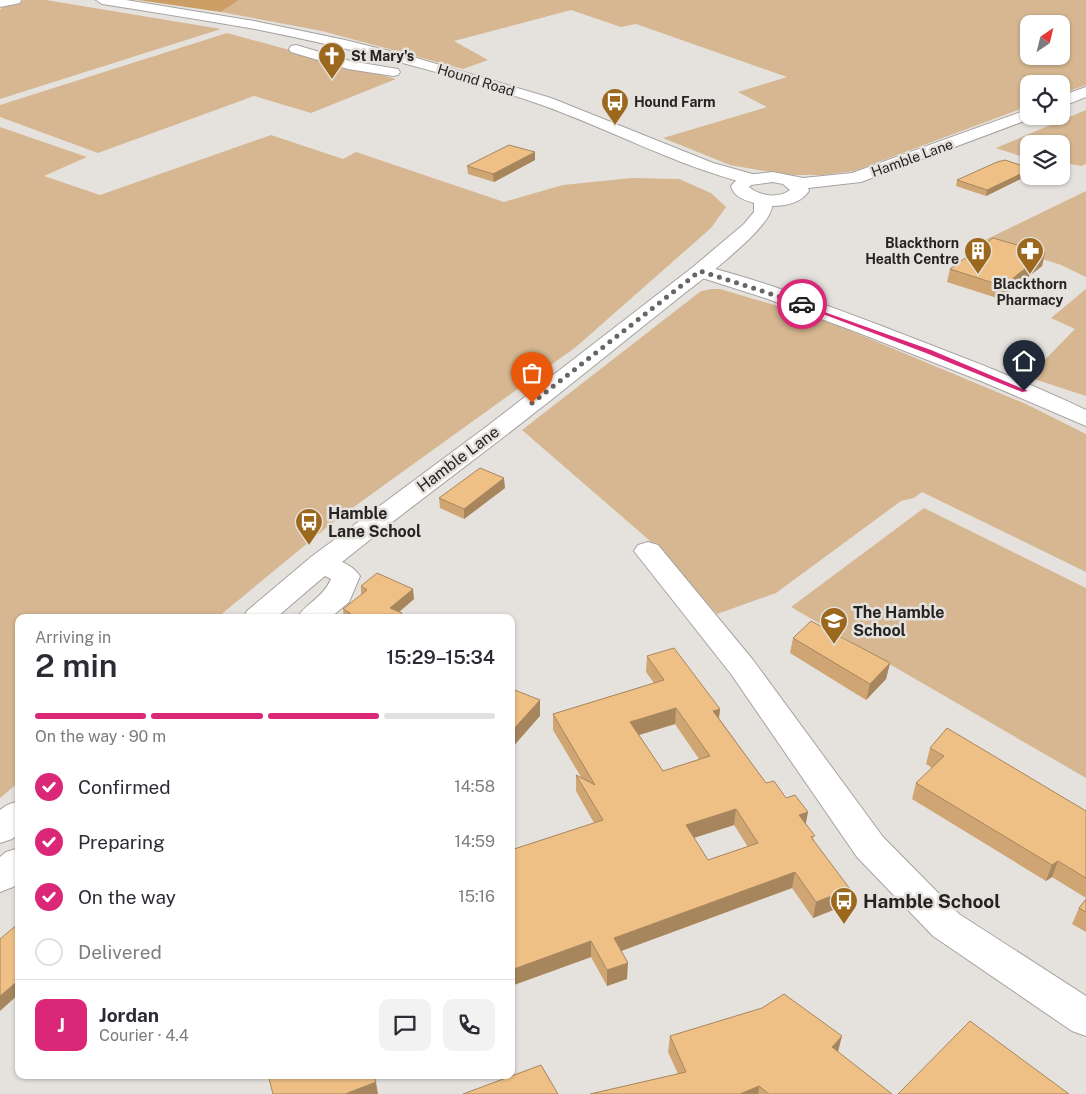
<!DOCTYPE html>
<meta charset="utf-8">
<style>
body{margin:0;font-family:"Public Sans",sans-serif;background:#f2f2f3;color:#2b2b33;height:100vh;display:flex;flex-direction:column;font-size:19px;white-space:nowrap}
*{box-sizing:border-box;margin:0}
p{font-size:16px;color:#7c7c81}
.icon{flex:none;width:28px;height:28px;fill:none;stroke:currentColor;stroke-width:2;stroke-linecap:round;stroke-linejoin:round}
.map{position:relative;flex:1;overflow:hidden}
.drawer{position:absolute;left:15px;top:614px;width:500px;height:465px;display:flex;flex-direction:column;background:#fff;border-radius:10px;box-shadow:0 1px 4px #0004}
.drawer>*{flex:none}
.needle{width:32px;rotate:35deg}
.fabs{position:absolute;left:1020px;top:15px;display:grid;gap:10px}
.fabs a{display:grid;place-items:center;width:50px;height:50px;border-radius:10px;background:#fff;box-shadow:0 1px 4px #0004;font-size:25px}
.pin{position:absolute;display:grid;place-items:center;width:42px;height:42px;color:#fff;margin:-51px -21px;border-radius:50% 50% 50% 0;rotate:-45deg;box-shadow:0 0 5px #0007}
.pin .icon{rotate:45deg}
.courier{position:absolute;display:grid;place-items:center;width:50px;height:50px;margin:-25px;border:4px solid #db2777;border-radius:50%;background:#fff;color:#222;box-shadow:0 1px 6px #0007}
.headline em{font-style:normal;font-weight:600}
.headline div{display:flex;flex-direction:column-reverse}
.headline{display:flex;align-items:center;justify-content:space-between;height:85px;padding:0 20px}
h1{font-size:32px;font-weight:600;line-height:38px}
.bar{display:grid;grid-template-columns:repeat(4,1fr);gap:8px 5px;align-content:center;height:60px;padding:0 20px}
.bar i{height:6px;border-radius:4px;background:#e1e1e2}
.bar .active{background:#db2777}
.bar p{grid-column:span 4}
.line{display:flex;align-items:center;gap:12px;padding:0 20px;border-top:1px solid #e1e1e2}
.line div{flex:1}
.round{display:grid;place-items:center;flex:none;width:52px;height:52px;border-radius:10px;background:#f2f2f3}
ol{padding:0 20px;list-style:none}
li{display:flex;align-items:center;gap:15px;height:55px}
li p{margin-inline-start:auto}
li .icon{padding:5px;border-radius:50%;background:#db2777;color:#fff;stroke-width:4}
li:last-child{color:#7c7c81}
li i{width:28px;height:28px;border:2px solid #e1e1e2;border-radius:50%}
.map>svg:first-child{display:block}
.green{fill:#d6b791;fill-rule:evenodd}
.forest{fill:#cc9e65}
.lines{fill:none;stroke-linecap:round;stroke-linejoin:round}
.minor-casing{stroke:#a6a3a0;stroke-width:2}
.major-casing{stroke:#a6a3a0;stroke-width:2}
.minor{fill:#fff;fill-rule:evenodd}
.major{fill:#fff;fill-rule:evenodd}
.wall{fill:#cea573;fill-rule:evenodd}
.shaded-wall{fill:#a7865e}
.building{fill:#efc086;stroke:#a7865e;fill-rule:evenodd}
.route{fill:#db2777}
.done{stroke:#686664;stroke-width:5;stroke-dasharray:0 9}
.labels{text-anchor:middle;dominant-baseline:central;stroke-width:5;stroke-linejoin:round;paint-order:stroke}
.far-poi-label{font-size:14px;font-weight:bold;fill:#252423;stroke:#e5e2de;text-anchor:start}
.far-street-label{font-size:14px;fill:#252423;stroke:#e5e2de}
.street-label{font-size:16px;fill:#252423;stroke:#e5e2de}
.poi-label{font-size:16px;font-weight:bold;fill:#252423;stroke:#e5e2de;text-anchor:start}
.near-poi-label{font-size:19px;font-weight:bold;fill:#252423;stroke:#e5e2de;text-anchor:start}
</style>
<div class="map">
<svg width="1086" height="1094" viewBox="0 0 1086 1094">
<rect width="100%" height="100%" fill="#e5e2de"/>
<path class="green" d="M24 0H46L221 29 0 99V10L5 4Z
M239 0H1086V85L1061 94V84H1029V106L854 171 823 175H787L730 165 663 138 767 107 738 92 787 77 636 24 621 27 571 10 454 41 488 60 463 69 322 31 221 12ZM1029 24H1061V56H1029Z
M227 33 396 79 311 113 254 96 98 153 0 117V105Z
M1086 110V164L1081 166 1070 164 1061 168V144H1029V159L996 148Z
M0 127 87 157 44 176 100 195 271 135 343 159 356 152 504 202 563 185 632 178 679 179 711 193 726 207 711 228 576 347 337 519 218 617 19 618V782L0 798Z
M1086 191V277L1061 265 985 240Z
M712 289H720L822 319 1026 404 1086 434V572L922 492 914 498 901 501 776 593 717 614 649 540 522 430 701 291Z
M1086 289V396L1028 377 1075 329 1051 318Z
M924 508 1086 588V778L791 607Z"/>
<path class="forest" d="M138 0H239L221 12Z"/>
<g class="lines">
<defs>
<path id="minor" d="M0 0H21L20 3 0 7Z
M96 0H126L254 21 345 40 413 57 551 98 713 163 756 175 759 179 756 183 750 184C676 166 610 129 539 104 446 72 350 48 255 29 204 20 153 12 102 4Z
M296 45 350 61 398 69 400 72 398 75 393 76 348 69 291 52 289 49 291 46Z
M700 265C761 280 820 303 879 325 949 352 1019 378 1086 410V426L981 381 859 333 765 298 693 275 690 271 693 267Z
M648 542 658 545 753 660 883 837 959 914 1086 996V1036L1072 1031 933 936 857 857 731 674 634 551 638 545Z
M321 554C334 558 352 564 360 576L349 602 330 618H297C307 602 323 598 331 579L311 569 307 563 311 557Z
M19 848V883L13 887 0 892V857L6 852Z"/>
<path id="major" d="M1086 87V97L1061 107V96Z
M1029 109V116L1035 117 861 182 808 188 809 191C801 203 786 206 772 206 772 228 696 284 676 300 618 346 561 393 501 439 425 497 348 554 276 618H243L247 611 311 557 486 427 693 267 744 224 754 212V203C744 200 734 197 731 186L740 176 773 172 803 178 852 173ZM773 182 783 184 790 190C778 199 760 196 749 187L751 185Z
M19 801V834L12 839 0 843V810L7 805Z"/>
</defs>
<use href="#minor" class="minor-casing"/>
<use href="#major" class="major-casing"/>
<use href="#minor" class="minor"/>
<use href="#major" class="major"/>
</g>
<path class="wall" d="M535 160 494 182 468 174 467 166Z
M1029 168V175L986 196 956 186 957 180Z
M1045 253 1042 266 1000 299 947 282 950 269Z
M505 488 464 519 440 508 439 498Z
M361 586 414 599 399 612 402 613V618H344L343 609 361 595Z
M793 638 890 663 886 679 866 700 790 653Z
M647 656 720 709 719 718 766 783 806 824 846 905 813 918 792 888 621 951 627 979 607 986 591 957 511 986V850L594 823 576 791V775L581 777 553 730V714L654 683 646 672ZM675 724 699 759 663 771 639 735ZM734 825 748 847 708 860 694 838Z
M930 748 1086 811V898L1052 877 1046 881 912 799 916 783 932 768 926 764Z
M1086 899V932L1072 924 1079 908Z
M670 1036 838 1052 892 1094H590L678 1074 668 1052Z"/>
<path class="shaded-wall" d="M535 152V160L494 182 493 174Z
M1029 170V175L986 196 987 190Z
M1045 253 1042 266 1000 299 1003 286Z
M504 478 505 488 464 519V509Z
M413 589 414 599 392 618 390 608Z
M402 613V618H397Z
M890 663 886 679 866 700 870 684Z
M540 700V716L511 749V732Z
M676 708 675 724 629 738 630 722Z
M720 709 718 725 713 711Z
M736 809 734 825 684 841 686 825Z
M808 812 805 828 799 815Z
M1058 861 1052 877 1046 881 1052 865Z
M795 872 792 888 613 954 614 938Z
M850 889 846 905 813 918 816 902Z
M591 941V957L511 986V970Z
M628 963 627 979 607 986V970Z
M19 980V994L0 1011V996Z
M515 1031V1047L511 1048V1032Z
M842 1036 838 1052 832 1047Z
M376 1082 378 1094H345Z
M759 1086 758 1094H740Z"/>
<path class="building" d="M509 145 535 152 493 174 467 166Z
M1005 160 1029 168V170L987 190 957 180 997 162Z
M993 238 1045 253 1003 286 950 269Z
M480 468 504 478 464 509 439 498Z
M377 573 413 589 390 608 402 613 397 618H345L350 613 343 609 367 590 361 586Z
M811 621 890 663 870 684 793 638Z
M674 648 720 709 713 711 766 783 774 781 786 798 795 795 808 812 799 815 815 836 811 837 850 889 816 902 795 872 614 938 628 963 607 970 591 941 511 970V850L603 820 576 775 595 785 553 714 664 680 647 656ZM676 708 710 756 663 771 630 722ZM736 809 758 843 708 860 686 825Z
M512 689 540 700 511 732V690Z
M947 728 1086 811V878L1058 861 1052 865 916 783 944 756 930 748Z
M1086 899V912L1079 908Z
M19 923V980L0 996V939Z
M784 994 842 1036 832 1047 892 1094H769L759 1086 740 1094H590L686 1072 670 1036 762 1008Z
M970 1021 1069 1094H898Z
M511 1023 515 1031 511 1032Z
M541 1065 558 1094H463Z
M268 1075H374L376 1082 345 1094H273Z"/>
<path class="route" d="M799 303 931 350 1028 391 1022 392 926 353 799 305Z"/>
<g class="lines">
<path class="done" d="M532 403 700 271 802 304"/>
</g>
<defs>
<symbol id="church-pin" viewBox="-11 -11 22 30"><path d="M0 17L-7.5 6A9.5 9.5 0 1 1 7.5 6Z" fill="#9b681d" stroke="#e5e2de"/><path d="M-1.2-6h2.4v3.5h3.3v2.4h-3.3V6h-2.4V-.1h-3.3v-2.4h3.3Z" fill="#fff"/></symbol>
<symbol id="bus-pin" viewBox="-11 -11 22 30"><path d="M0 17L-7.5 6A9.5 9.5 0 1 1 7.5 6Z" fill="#9b681d" stroke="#e5e2de"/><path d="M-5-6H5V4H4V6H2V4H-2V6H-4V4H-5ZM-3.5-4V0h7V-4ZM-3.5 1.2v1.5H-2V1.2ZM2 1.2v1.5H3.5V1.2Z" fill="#fff"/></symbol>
<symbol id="building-pin" viewBox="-11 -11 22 30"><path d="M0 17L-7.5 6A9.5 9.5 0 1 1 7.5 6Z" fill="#9b681d" stroke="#e5e2de"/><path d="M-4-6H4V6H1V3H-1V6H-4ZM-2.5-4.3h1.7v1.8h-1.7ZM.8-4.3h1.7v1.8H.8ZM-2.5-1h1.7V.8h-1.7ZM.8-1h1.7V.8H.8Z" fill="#fff"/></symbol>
<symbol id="pharmacy-pin" viewBox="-11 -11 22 30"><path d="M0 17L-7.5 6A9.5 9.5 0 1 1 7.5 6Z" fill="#9b681d" stroke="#e5e2de"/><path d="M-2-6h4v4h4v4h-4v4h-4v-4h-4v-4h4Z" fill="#fff"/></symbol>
<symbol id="school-pin" viewBox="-11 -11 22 30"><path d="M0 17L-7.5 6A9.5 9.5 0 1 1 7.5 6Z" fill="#9b681d" stroke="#e5e2de"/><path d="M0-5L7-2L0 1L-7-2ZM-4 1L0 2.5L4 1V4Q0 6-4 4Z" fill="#fff"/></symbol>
</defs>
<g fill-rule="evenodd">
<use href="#church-pin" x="316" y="40" width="32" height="43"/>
<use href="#bus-pin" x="599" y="86" width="32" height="43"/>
<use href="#building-pin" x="962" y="235" width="32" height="43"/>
<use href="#pharmacy-pin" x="1014" y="235" width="32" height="43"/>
<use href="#bus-pin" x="293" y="506" width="32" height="43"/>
<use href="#school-pin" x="818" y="605" width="32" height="43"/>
<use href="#bus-pin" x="828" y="885" width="32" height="43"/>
</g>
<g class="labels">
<g class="far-poi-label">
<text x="351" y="56">St Mary's</text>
<text x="634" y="102">Hound Farm</text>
<text x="959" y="243" text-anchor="end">Blackthorn<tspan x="959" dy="16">Health Centre</tspan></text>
<text x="1030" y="284" text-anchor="middle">Blackthorn<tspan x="1030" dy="16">Pharmacy</tspan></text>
</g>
<g class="far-street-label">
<text transform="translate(476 80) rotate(17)">Hound Road</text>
<text transform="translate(912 158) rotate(-20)">Hamble Lane</text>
</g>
<g class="street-label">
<text transform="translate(458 459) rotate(-37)">Hamble Lane</text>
</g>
<g class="poi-label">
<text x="328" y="513">Hamble<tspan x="328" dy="18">Lane School</tspan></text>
<text x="853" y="612">The Hamble<tspan x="853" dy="18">School</tspan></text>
</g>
<g class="near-poi-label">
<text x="863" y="901">Hamble School</text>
</g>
</g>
</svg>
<div class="fabs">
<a><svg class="needle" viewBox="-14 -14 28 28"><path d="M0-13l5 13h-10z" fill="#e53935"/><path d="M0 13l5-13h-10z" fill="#7c7c81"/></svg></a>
<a><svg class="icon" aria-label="locate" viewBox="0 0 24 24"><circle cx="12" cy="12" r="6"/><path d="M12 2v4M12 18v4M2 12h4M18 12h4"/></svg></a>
<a><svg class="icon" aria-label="layers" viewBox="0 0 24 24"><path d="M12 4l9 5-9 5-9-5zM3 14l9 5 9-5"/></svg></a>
</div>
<div class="pin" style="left:532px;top:403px;background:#ea580c"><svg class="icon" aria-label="bag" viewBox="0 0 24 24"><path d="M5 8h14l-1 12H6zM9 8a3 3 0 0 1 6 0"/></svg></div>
<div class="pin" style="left:1024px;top:391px;background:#1f2937"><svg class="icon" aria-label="home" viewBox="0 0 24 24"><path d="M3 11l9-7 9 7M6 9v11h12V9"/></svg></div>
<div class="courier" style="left:802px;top:304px"><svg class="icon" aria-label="car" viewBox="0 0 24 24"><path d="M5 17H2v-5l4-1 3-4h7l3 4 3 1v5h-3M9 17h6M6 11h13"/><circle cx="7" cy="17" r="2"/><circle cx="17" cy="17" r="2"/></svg></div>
<section class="drawer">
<div class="headline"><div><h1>2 min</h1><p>Arriving in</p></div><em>15:29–15:34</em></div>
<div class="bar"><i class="active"></i><i class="active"></i><i class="active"></i><i></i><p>On the way · 90 m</p></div>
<ol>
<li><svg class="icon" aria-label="check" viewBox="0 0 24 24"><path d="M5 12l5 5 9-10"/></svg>Confirmed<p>14:58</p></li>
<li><svg class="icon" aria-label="check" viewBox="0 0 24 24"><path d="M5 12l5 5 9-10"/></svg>Preparing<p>14:59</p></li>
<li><svg class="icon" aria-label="check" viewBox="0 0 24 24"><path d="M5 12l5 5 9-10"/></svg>On the way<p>15:16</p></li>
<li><i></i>Delivered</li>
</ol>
<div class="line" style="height:90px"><b class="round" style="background:#db2777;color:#fff">J</b><div><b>Jordan</b><p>Courier · 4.4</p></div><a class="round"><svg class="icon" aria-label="chat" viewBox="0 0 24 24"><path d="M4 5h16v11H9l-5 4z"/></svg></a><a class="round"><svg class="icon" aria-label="phone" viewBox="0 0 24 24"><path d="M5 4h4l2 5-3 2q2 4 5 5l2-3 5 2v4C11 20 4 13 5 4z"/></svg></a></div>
</section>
</div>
